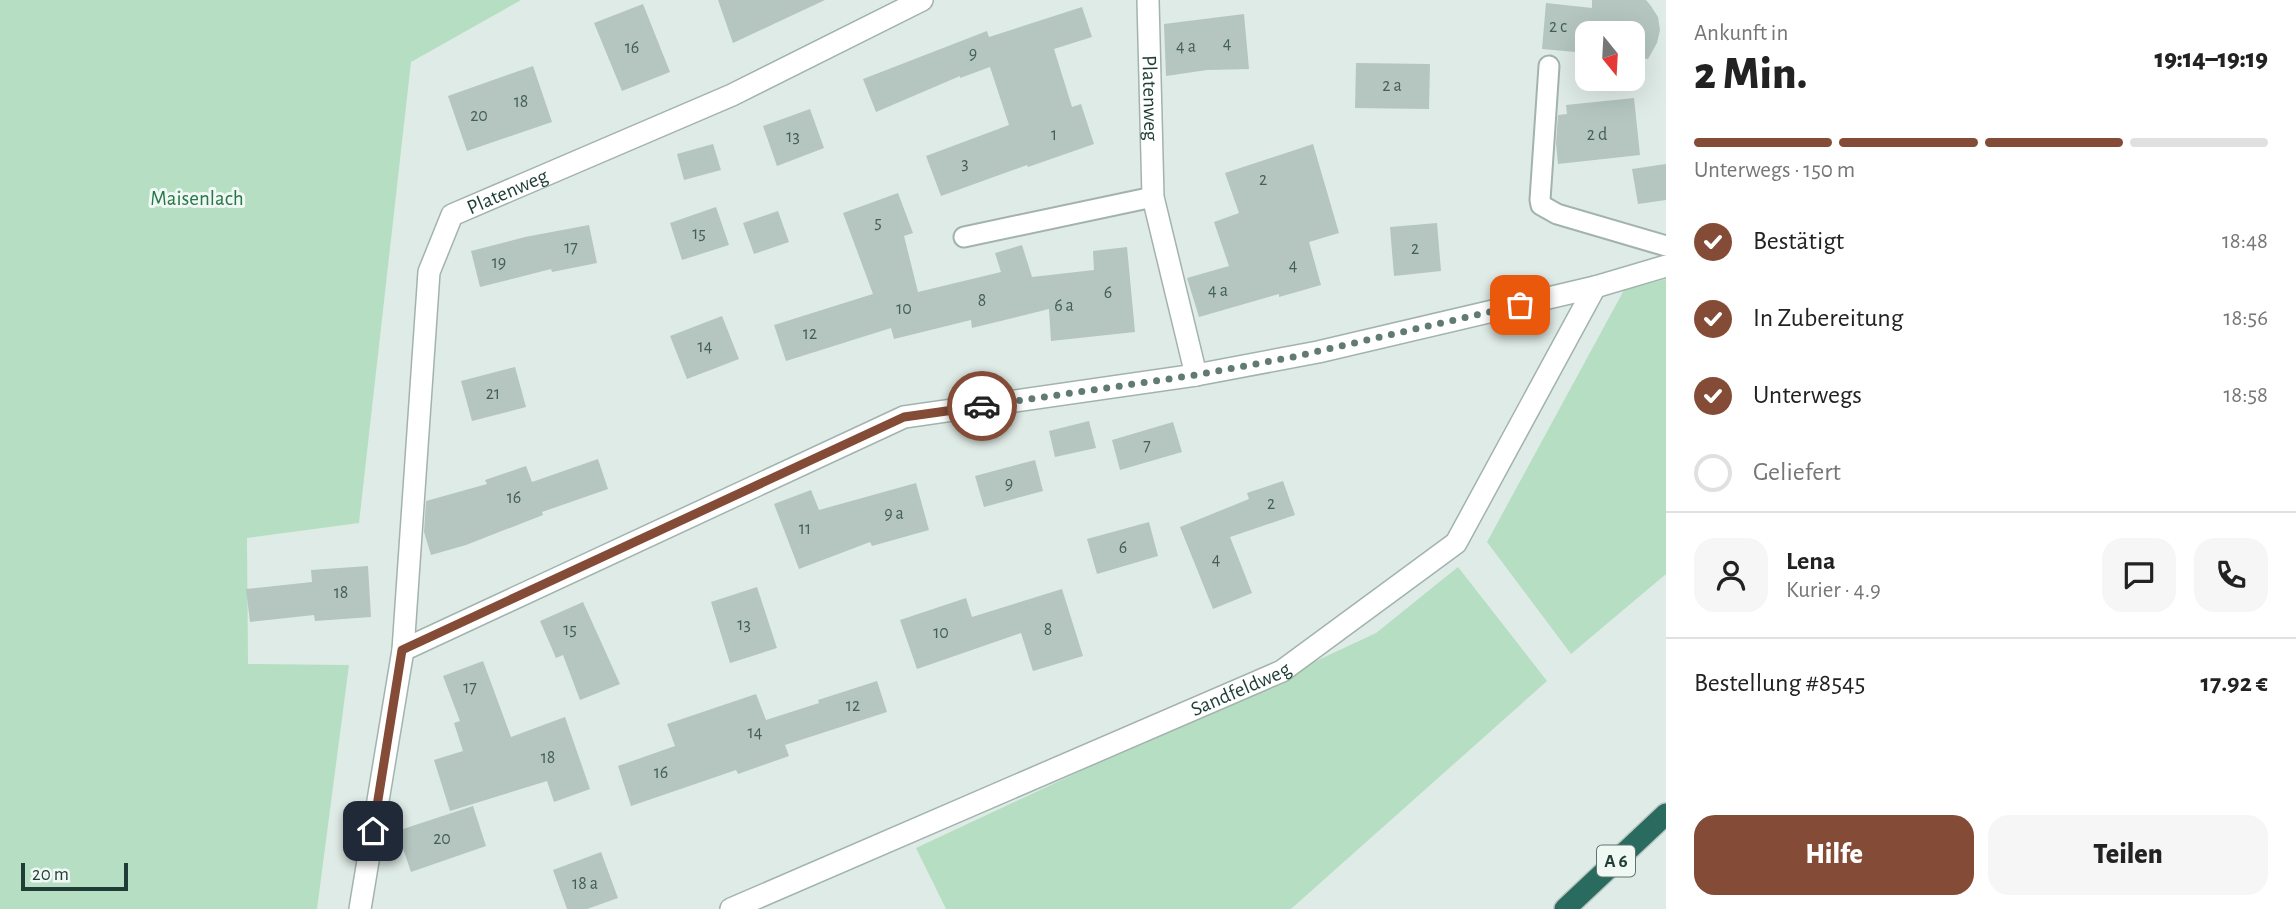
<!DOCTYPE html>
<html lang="de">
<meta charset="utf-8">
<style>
body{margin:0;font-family:"Alegreya Sans",sans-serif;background:#f6f6f6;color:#222;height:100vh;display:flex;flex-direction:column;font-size:26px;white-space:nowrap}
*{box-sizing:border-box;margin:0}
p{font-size:23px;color:#767676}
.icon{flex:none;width:38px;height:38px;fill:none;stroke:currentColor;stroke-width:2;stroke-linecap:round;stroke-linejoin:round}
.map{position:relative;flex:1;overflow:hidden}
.side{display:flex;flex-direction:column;background:#fff;width:630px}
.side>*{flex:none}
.needle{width:46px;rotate:162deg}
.buttons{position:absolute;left:1575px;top:21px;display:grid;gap:14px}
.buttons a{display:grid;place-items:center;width:70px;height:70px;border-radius:14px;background:#fff;box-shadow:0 7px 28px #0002;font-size:35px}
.scale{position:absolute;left:21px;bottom:18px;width:107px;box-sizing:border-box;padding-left:7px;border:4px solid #1f3d36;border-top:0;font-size:19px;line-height:24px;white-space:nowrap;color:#1f3d36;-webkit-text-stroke:5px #f0f8f4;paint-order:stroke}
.pin{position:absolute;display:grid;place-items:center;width:60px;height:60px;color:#fff;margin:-30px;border-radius:14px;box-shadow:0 4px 10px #0006}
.courier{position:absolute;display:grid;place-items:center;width:70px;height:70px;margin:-35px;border:5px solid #844b36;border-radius:50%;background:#fff;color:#222;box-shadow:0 2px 9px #0007}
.overview em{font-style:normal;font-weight:800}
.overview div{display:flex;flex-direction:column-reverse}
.overview{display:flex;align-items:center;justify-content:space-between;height:119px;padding:0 28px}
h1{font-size:46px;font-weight:800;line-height:52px}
.bar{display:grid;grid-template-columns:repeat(4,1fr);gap:10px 7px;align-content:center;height:84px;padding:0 28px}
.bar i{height:9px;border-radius:5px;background:#e0e0e0}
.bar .on{background:#844b36}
.bar p{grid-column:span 4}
.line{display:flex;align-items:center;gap:18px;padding:0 28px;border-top:2px solid #e0e0e0}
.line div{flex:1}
.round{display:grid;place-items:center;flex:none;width:74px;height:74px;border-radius:21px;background:#f6f6f6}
ol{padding:0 28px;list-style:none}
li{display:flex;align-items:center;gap:21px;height:77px}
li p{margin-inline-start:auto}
li .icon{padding:7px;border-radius:50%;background:#844b36;color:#fff;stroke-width:4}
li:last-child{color:#767676}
li i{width:38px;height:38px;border:4px solid #e0e0e0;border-radius:50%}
.action{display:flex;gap:14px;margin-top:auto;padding:14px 28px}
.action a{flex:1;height:80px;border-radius:21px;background:#844b36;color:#fff;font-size:28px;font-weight:800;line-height:80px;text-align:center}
.action a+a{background:#f6f6f6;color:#222}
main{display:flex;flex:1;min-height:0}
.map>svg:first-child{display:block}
.green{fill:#b6dec2}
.building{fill:#b4c6bf}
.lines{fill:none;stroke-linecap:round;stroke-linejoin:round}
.service-casing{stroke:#a2b3ae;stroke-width:23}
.minor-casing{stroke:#a2b3ae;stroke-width:24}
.motorway-casing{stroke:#bcc5c3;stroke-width:24}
.service{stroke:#fff;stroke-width:19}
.minor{stroke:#fff;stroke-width:21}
.motorway{stroke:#296b5f;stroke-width:21}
.done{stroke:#627a74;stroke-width:7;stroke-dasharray:0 12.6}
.route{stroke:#844b36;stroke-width:9}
.labels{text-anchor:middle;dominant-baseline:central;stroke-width:6;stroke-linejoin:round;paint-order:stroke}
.number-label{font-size:18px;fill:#445f58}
.shield{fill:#f0f8f4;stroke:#5e756f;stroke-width:2}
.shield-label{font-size:19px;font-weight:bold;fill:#1f3d36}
.street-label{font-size:21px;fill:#1f3d36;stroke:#f0f8f4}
.park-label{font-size:21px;fill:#277648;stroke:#f0f8f4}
</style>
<main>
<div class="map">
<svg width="1666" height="909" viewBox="0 0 1666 909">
<rect width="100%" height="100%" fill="#dfebe6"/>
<path class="green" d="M0 0H521L411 62 359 523 247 538 248 664 349 665 317 909H0Z
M1666 279V574L1571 654 1487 542 1624 290Z
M1458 567 1547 681 1291 909H946L916 848 1376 633Z"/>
<path class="building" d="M718 0H825L733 43Z
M1592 0H1646L1651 6 1658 17 1660 30 1657 43 1648 59 1633 57V33H1587V53L1542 49 1546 3 1592 8Z
M643 4 670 72 622 91 594 23Z
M1082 7 1092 37 1054 49 1072 107 1081 104 1094 144 1028 167 1027 165 941 196 926 156 1009 125 990 67 960 78V76L876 112 863 79 987 31 989 37Z
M1244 14 1249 69 1207 70 1166 76 1164 24Z
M1356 63 1430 64 1429 109 1355 108Z
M533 66 552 122 467 151 448 96Z
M1634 98 1640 155 1558 164 1556 143 1558 115 1567 114 1566 105Z
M810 109 824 148 777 166 763 126Z
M713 144 721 170 684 180 677 154Z
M1313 144 1339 233 1309 242 1321 285 1279 297V294L1199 317 1187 278 1229 266 1214 222 1239 213 1225 173Z
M1666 164V200L1638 204 1632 169Z
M898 193 913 233 904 236 918 292 1001 272 995 253 1022 245 1032 277 1094 270 1093 251 1127 247 1135 332 1051 341 1049 309 972 328 971 320 894 339 891 328 786 361 774 325 873 294 843 213Z
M716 207 729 245 682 260 670 223Z
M778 211 789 242 754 254 743 223Z
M1437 223 1441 271 1394 276 1390 227Z
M589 225 597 263 552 272 551 269 480 287 471 251 525 237Z
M722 316 739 359 687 379 670 336Z
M515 367 526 407 472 421 461 381Z
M1089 421 1096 448 1055 457 1049 431Z
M1173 422 1182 452 1120 470 1112 440Z
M598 459 608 489 542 512 543 515 466 545 431 555 424 532 426 501 487 484 485 480 526 466 532 482Z
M1035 460 1043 491 984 507 975 476Z
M1283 481 1295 515 1230 537 1252 593 1213 609 1180 527 1249 499 1247 493Z
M916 483 929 530 872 546 870 542 799 569 774 504 811 490 819 510Z
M1149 522 1158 556 1097 574 1087 539Z
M368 566 371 617 315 621 314 615 250 622 246 589 312 582 311 570Z
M757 587 777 648 730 663 711 602Z
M1062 589 1083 656 1033 671 1021 633 917 669 900 620 966 598 972 617Z
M583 602 620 684 580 700 563 655 556 658 540 621Z
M483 661 511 737 565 717 590 789 554 802 547 781 450 811 434 760 463 751 454 723 460 721 443 676Z
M877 681 887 712 785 745 789 756 738 774 736 770 631 806 618 766 675 746 667 724 756 694 766 720 819 703 818 700Z
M473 806 486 846 411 872 397 831Z
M601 852 618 898 587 909H567L553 870Z"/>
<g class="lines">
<defs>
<path id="service" d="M1549 66 1540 200 1541 205 1557 214 1666 246
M964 237 1153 197"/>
<g id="minor">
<path id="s1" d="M1148 0 1153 197 1196 375"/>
<path d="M403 650 904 417 1196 375 1318 352 1595 287 1666 266"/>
<path id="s2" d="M360 909 403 650 429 272 452 215 732 95 922 0"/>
<path id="s3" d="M731 909 1282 671 1456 543 1595 287"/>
</g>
<path id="motorway" d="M1565 909 1666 814"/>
</defs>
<use href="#service" class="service-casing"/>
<use href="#minor" class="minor-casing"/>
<use href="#motorway" class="motorway-casing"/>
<use href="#service" class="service"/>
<use href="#minor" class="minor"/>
<use href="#motorway" class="motorway"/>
</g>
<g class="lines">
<path class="done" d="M982 406 1196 375 1293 357 1520 305"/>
<path class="route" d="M373 831 402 650 904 417 982 406"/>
</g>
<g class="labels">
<g class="number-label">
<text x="1558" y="27">2 c</text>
<text x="1227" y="44">4</text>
<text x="1186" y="47">4 a</text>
<text x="632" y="48">16</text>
<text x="973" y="54">9</text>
<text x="1392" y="86">2 a</text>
<text x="521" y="102">18</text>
<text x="479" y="116">20</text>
<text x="1054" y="135">1</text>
<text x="1597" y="135">2 d</text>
<text x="793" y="137">13</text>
<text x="965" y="164">3</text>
<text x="1263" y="180">2</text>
<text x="878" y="223">5</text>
<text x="699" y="234">15</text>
<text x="571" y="248">17</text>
<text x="1415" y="249">2</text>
<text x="499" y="263">19</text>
<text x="1293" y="266">4</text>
<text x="1218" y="291">4 a</text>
<text x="1108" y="293">6</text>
<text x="982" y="301">8</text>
<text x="1064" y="306">6 a</text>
<text x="904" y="309">10</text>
<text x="810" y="334">12</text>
<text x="705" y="347">14</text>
<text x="493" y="394">21</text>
<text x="1147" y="446">7</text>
<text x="1009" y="484">9</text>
<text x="514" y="498">16</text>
<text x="1271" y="504">2</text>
<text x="894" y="514">9 a</text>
<text x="805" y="529">11</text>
<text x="1123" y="548">6</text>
<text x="1216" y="560">4</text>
<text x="341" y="593">18</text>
<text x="744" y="625">13</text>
<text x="570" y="630">15</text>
<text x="1048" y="630">8</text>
<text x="941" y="633">10</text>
<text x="470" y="688">17</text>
<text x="853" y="706">12</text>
<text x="755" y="733">14</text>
<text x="548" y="758">18</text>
<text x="661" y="773">16</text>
<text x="442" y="839">20</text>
<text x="585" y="884">18 a</text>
</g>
<rect class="shield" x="1597" y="845.5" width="38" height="31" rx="5"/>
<g class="shield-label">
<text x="1616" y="861">A 6</text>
</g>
<g class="street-label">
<text stroke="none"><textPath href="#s1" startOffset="98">Platenweg</textPath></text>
<text stroke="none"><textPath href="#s2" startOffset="763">Platenweg</textPath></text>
<text stroke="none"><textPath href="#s3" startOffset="555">Sandfeldweg</textPath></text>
</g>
<g class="park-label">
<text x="197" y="198">Maisenlach</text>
</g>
</g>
</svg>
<div class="buttons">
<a><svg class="needle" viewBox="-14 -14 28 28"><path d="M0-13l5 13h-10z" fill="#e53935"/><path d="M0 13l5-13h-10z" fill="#767676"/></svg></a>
</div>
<div class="scale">20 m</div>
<div class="pin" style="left:1520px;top:305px;background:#ea580c"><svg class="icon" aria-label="bag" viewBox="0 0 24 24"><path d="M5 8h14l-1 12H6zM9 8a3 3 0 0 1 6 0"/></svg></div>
<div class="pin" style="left:373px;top:831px;background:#1f2937"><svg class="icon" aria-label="home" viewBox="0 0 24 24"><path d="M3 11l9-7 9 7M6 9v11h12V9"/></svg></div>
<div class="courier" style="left:982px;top:406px"><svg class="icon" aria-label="car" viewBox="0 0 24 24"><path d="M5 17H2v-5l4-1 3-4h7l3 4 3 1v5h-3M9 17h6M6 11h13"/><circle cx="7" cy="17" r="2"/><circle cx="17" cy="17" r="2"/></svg></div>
</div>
<section class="side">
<div class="overview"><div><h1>2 Min.</h1><p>Ankunft in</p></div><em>19:14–19:19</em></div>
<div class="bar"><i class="on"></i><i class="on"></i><i class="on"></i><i></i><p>Unterwegs · 150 m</p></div>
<ol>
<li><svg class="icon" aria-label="check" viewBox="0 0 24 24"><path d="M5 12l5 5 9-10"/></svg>Bestätigt<p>18:48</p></li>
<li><svg class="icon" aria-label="check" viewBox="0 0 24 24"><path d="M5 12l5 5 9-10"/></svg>In Zubereitung<p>18:56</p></li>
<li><svg class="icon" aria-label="check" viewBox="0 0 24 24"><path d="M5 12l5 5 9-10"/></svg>Unterwegs<p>18:58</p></li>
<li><i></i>Geliefert</li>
</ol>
<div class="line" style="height:126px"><a class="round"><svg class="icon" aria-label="person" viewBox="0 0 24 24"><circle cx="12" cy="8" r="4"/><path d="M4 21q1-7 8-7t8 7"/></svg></a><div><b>Lena</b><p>Kurier · 4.9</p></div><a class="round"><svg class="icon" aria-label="chat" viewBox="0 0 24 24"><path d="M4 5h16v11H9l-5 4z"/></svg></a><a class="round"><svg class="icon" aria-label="phone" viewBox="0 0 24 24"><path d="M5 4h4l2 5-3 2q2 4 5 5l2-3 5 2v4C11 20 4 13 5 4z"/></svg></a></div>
<div class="line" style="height:91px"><div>Bestellung #8545</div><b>17.92 €</b></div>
<div class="action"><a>Hilfe</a><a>Teilen</a></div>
</section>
</main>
